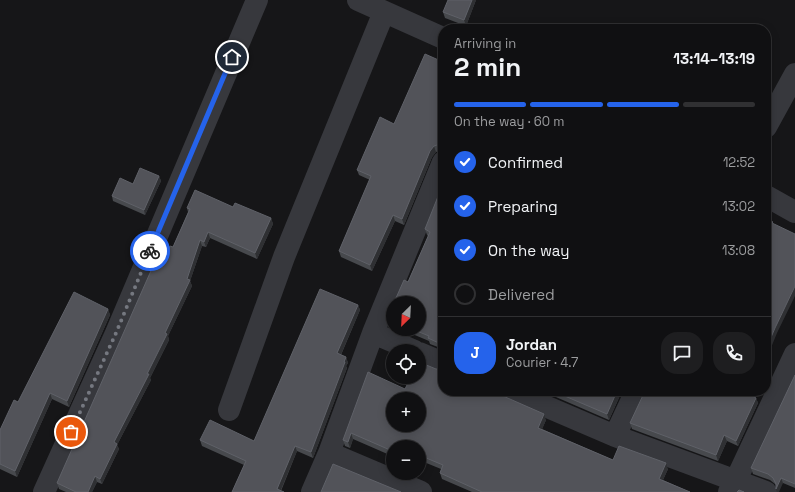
<!DOCTYPE html>
<meta charset="utf-8">
<style>
body{margin:0;font-family:"Space Grotesk",sans-serif;background:#1e1e20;color:#f1f3f6;height:100vh;display:flex;flex-direction:column;font-size:15px;white-space:nowrap}
*{box-sizing:border-box;margin:0}
p{font-size:13px;color:#9c9d9f}
.icon{flex:none;width:22px;height:22px;fill:none;stroke:currentColor;stroke-width:2;stroke-linecap:round;stroke-linejoin:round}
.map{position:relative;flex:1;overflow:hidden}
.details{position:absolute;left:438px;top:24px;width:333px;height:372px;display:flex;flex-direction:column;background:#101012;border-radius:16px;box-shadow:0 2px 10px #0003,0 0 0 1px #303032}
.details>*{flex:none}
.needle{width:26px;rotate:204deg}
.controls{position:absolute;left:386px;top:296px;display:grid;gap:8px}
.controls a{display:grid;place-items:center;width:40px;height:40px;border-radius:50%;background:#101012;box-shadow:0 2px 10px #0003,0 0 0 1px #303032;font-size:20px}
.pin{position:absolute;display:grid;place-items:center;width:34px;height:34px;color:#fff;margin:-17px;border:2px solid #fff;border-radius:50%;box-shadow:0 1px 4px #0007}
.courier{position:absolute;display:grid;place-items:center;width:40px;height:40px;margin:-20px;border:3px solid #2563eb;border-radius:50%;background:#fff;color:#222;box-shadow:0 1px 5px #0007}
.summary em{font-style:normal;font-weight:700}
.summary div{display:flex;flex-direction:column-reverse}
.summary{display:flex;align-items:center;justify-content:space-between;height:68px;padding:0 16px}
h1{font-size:26px;font-weight:700;line-height:30px}
.bar{display:grid;grid-template-columns:repeat(4,1fr);gap:6px 4px;align-content:center;height:48px;padding:0 16px}
.bar i{height:5px;border-radius:3px;background:#303032}
.bar .active{background:#2563eb}
.bar p{grid-column:span 4}
.line{display:flex;align-items:center;gap:10px;padding:0 16px;border-top:1px solid #303032}
.line div{flex:1}
.round{display:grid;place-items:center;flex:none;width:42px;height:42px;border-radius:16px;background:#1e1e20}
ol{padding:0 16px;list-style:none}
li{display:flex;align-items:center;gap:12px;height:44px}
li p{margin-inline-start:auto}
li .icon{padding:4px;border-radius:50%;background:#2563eb;color:#fff;stroke-width:4}
li:last-child{color:#9c9d9f}
li i{width:22px;height:22px;border:2px solid #303032;border-radius:50%}
.map>svg:first-child{display:block}
.lines{fill:none;stroke-linecap:round;stroke-linejoin:round}
.minor{stroke:#37383d;stroke-width:22}
.wall{fill:#47494d}
.shaded-wall{fill:#2f3033}
.building{fill:#525359;stroke:#5f6168;fill-rule:evenodd}
.done{stroke:#757880;stroke-width:4;stroke-dasharray:0 7.2}
.route{stroke:#2563eb;stroke-width:5}
</style>
<div class="map">
<svg width="795" height="492" viewBox="0 0 795 492">
<rect width="100%" height="100%" fill="#161618"/>
<g class="lines">
<path class="minor" d="M358 0 443 38
M766 127 795 74
M766 196 795 212
M373 333 415 351
M419 353 443 363
M510 391 615 436 766 492
M229 410 284 257 384 12
M615 436 636 391
M329 453 421 492
M44 492 116 333 257 0
M312 492 329 453 373 333 443 162
M729 492 736 480 795 354"/>
</g>
<path class="wall" d="M476 0 466 26 445 18 443 12Z
M443 62V150H442L436 152 432 157 404 225 395 221 372 271 341 257 339 251 370 180 359 175 357 170 394 124Z
M159 176 161 181 145 215 113 201 112 196 133 184Z
M443 184V349L430 344 429 341 410 333 408 329H419V303H398L396 298 408 282 428 236 427 235 425 229Z
M233 207 271 218 273 224 257 259 210 238 206 247 202 246 190 281 192 286 168 336 169 340 150 378 151 380 117 445 119 449 102 484 97 482 92 492H66L59 489 57 483 173 247 188 212 187 208Z
M358 305 360 310 341 355 346 357 348 363 346 366 347 368 313 458 297 451 281 491 232 492 244 465 202 446 200 440 254 441Z
M108 309 110 315 69 407 52 399 17 477 0 469V430L18 402Z
M795 375V488L783 483 776 485 775 484 770 480 753 474 751 468Z
M405 389 443 391H498V393L503 396 546 420 542 429 613 460 668 469 663 480 690 492H472L442 479 440 473 441 469 419 460V447H393V453L392 456 353 439 350 448 345 446 343 440Z
M542 391H622L609 420Z
M752 391 751 395 756 398 758 403 738 446 727 441 718 461 632 429 630 423Z"/>
<path class="shaded-wall" d="M472 0H476L466 26 464 20Z
M434 146 436 152 432 157 404 225 402 219 430 151Z
M159 176 161 181 145 215 144 210Z
M393 215 395 221 372 271 370 265Z
M271 218 273 224 257 259 255 253Z
M208 232 210 238 206 247 204 242Z
M200 240 202 246 190 281 192 286 168 336 169 340 150 378 151 380 117 445 119 449 102 484 100 479 114 442 147 374 165 333 187 279Z
M795 286V296L777 333 766 360V349L775 328Z
M358 305 360 310 339 359 337 353Z
M108 309 110 315 69 407 67 401Z
M346 357 348 363 346 366 347 368 313 458 311 452Z
M617 391H622L609 420 607 414Z
M748 391H752L749 399 747 393Z
M50 393 52 399 17 477 15 471Z
M756 398 758 403 738 446 736 441Z
M544 414 546 420 540 434 538 428Z
M351 433 353 439 350 448 348 442Z
M724 435 727 441 718 461 716 455Z
M393 444 394 447H393V453L392 456 390 450Z
M295 446 297 451 280 492 277 489Z
M666 463 668 469 661 484 659 479Z
M95 476 97 482 92 492H88Z
M781 478 783 483 779 492H777L776 489Z"/>
<path class="building" d="M448 0H472L464 20 443 12Z
M425 54 443 62V144H440L434 146 430 151 402 219 393 215 370 265 339 251 371 176 357 170 380 117 394 124Z
M140 168 159 176 144 210 112 196 120 178 133 184Z
M443 184V345L428 338 429 336 412 329H419V303H408L396 298 404 280 408 282 430 232 425 229Z
M195 190 233 207 235 203 271 218 255 253 208 232 204 242 200 240 187 279 190 280 165 333 167 334 147 374H149L114 442 117 444 100 479 95 476 88 492H76L57 483 154 264 162 268 170 246 173 247 190 209 187 208Z
M766 219 773 222 772 223 795 234V286L775 328 766 349Z
M320 289 358 305 337 353 346 357 344 362H345L311 452 295 446 277 489 284 492H232L246 461 200 440 210 420 254 441Z
M74 292 108 309 67 401 50 393 15 471 0 464V430L14 400 18 402Z
M419 362 436 369H443V391H497L498 393 503 396 544 414 538 428 613 460 619 446 666 463 659 479 690 492H482L440 473 443 465 419 455V447H401L393 444 390 450 351 433 348 442 343 440 368 372 405 389 411 377H419ZM393 399H419V425H393Z
M795 375V484L781 478 776 489V484L773 478 768 474 751 468Z
M553 391H617L607 414Z
M645 391H748L747 393 756 398 736 441 724 435 716 455 630 423Z
M333 464 401 492H321Z
M739 490 744 492H737Z"/>
<g class="lines">
<path class="done" d="M71 432 116 333 150 251"/>
<path class="route" d="M150 251 232 57"/>
</g>
</svg>
<div class="controls">
<a><svg class="needle" viewBox="-14 -14 28 28"><path d="M0-13l5 13h-10z" fill="#e53935"/><path d="M0 13l5-13h-10z" fill="#9c9d9f"/></svg></a>
<a><svg class="icon" aria-label="locate" viewBox="0 0 24 24"><circle cx="12" cy="12" r="6"/><path d="M12 2v4M12 18v4M2 12h4M18 12h4"/></svg></a>
<a>+</a>
<a>−</a>
</div>
<div class="pin" style="left:71px;top:432px;background:#ea580c"><svg class="icon" aria-label="bag" viewBox="0 0 24 24"><path d="M5 8h14l-1 12H6zM9 8a3 3 0 0 1 6 0"/></svg></div>
<div class="pin" style="left:232px;top:57px;background:#1f2937"><svg class="icon" aria-label="home" viewBox="0 0 24 24"><path d="M3 11l9-7 9 7M6 9v11h12V9"/></svg></div>
<div class="courier" style="left:150px;top:251px"><svg class="icon" aria-label="bike" viewBox="0 0 24 24"><circle cx="6" cy="16" r="4"/><circle cx="18" cy="16" r="4"/><path d="M6 16l4-8h5l3 8M10 8l3 8H6M13 5h3"/></svg></div>
<section class="details">
<div class="summary"><div><h1>2 min</h1><p>Arriving in</p></div><em>13:14–13:19</em></div>
<div class="bar"><i class="active"></i><i class="active"></i><i class="active"></i><i></i><p>On the way · 60 m</p></div>
<ol>
<li><svg class="icon" aria-label="check" viewBox="0 0 24 24"><path d="M5 12l5 5 9-10"/></svg>Confirmed<p>12:52</p></li>
<li><svg class="icon" aria-label="check" viewBox="0 0 24 24"><path d="M5 12l5 5 9-10"/></svg>Preparing<p>13:02</p></li>
<li><svg class="icon" aria-label="check" viewBox="0 0 24 24"><path d="M5 12l5 5 9-10"/></svg>On the way<p>13:08</p></li>
<li><i></i>Delivered</li>
</ol>
<div class="line" style="height:72px"><b class="round" style="background:#2563eb;color:#fff">J</b><div><b>Jordan</b><p>Courier · 4.7</p></div><a class="round"><svg class="icon" aria-label="chat" viewBox="0 0 24 24"><path d="M4 5h16v11H9l-5 4z"/></svg></a><a class="round"><svg class="icon" aria-label="phone" viewBox="0 0 24 24"><path d="M5 4h4l2 5-3 2q2 4 5 5l2-3 5 2v4C11 20 4 13 5 4z"/></svg></a></div>
</section>
</div>
